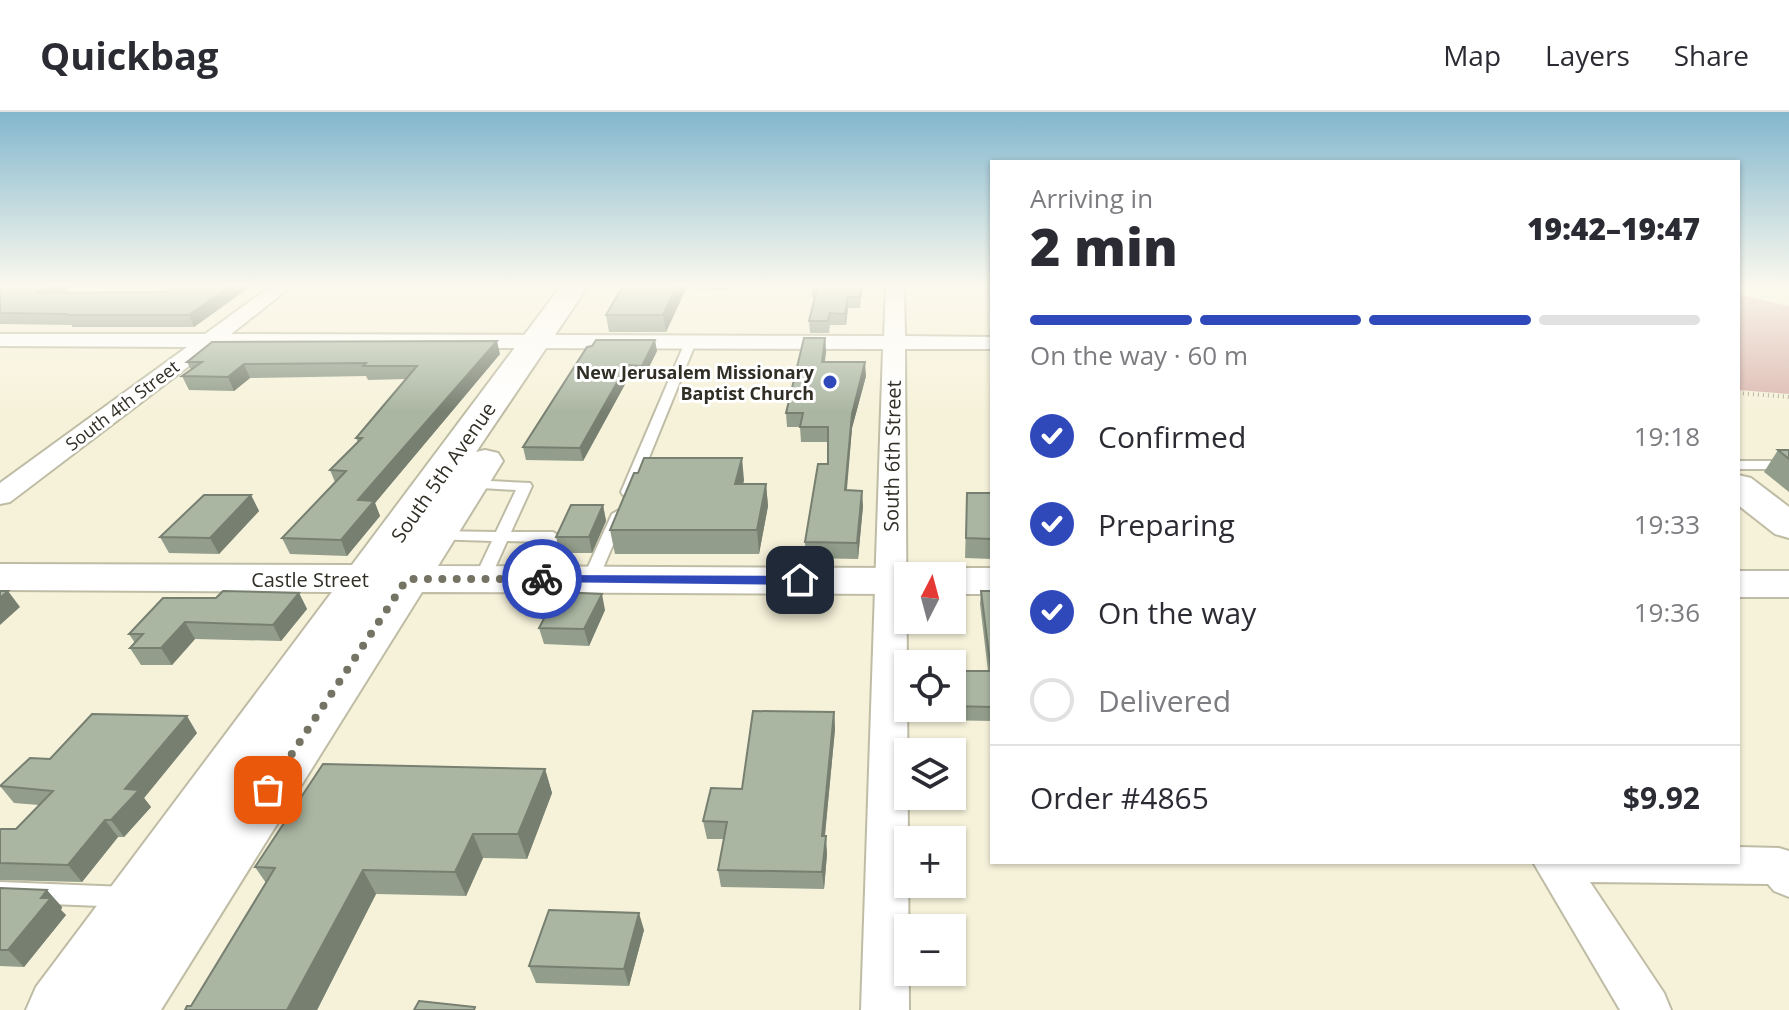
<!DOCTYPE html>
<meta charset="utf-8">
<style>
body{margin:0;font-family:"Open Sans",sans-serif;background:#f7f7f7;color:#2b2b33;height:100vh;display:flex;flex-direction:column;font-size:30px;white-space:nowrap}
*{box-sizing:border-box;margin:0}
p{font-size:26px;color:#7c7c81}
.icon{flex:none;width:44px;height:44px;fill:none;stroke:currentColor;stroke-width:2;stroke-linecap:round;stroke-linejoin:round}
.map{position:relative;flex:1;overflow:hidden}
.details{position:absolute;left:990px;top:48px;width:750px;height:704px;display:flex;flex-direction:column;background:#fff;border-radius:0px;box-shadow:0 2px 6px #0004}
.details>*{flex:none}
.needle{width:52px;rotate:6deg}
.controls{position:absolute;left:894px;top:450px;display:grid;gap:16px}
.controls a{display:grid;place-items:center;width:72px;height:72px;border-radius:0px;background:#fff;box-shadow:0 2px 6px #0004;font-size:40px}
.pin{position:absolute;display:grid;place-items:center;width:68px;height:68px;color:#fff;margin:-34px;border-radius:16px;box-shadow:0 4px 12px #0006}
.courier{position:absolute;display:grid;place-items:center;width:80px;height:80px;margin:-40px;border:6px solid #3049ba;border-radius:50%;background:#fff;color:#222;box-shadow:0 2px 10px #0007}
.summary em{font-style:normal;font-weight:800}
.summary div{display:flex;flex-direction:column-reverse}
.summary{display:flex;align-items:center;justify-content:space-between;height:136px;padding:0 40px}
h1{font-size:52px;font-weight:800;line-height:60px}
.bar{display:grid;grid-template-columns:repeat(4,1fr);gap:12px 8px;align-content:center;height:96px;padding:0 40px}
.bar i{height:10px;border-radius:6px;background:#e1e1e2}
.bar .current{background:#3049ba}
.bar p{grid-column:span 4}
.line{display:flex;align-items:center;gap:20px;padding:0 40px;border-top:2px solid #e1e1e2}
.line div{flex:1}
ol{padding:0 40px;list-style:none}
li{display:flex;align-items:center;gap:24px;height:88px}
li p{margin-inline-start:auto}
li .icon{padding:8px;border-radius:50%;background:#3049ba;color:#fff;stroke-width:4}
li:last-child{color:#7c7c81}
li i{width:44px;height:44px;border:4px solid #e1e1e2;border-radius:50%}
header{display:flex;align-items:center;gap:48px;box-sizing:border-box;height:112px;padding:0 40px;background:#fff;border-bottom:2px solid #e1e1e2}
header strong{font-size:38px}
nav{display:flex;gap:44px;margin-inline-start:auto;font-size:28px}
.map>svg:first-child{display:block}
.green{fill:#dcb9b2}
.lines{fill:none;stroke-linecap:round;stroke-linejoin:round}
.lane-casing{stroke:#bfbca5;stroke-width:4}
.street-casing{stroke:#bfbca5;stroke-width:4}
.secondary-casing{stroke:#bfbca5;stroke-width:4}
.path{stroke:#b0ac9a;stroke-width:4;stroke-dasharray:1 4;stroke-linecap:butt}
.lane{fill:#fff;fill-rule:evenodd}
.street{fill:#fff;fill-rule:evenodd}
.secondary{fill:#fff;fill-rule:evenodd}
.wall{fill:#929d8b}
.shaded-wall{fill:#777f71}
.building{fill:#aab6a2;stroke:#777f71;stroke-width:2}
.route{fill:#3049ba}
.done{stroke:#757364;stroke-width:8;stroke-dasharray:0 14.4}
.poi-dot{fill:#3049ba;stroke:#fff;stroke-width:3}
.labels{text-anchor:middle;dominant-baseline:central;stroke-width:6;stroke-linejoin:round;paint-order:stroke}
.far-poi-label{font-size:18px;font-weight:bold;fill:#302e25;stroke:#fff;text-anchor:end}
.far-street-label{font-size:18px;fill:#302e25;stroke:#fff}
.street-label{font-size:20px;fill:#302e25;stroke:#fff}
</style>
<header>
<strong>Quickbag</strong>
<nav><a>Map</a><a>Layers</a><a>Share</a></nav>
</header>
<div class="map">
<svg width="1789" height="898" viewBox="0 0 1789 898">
<rect width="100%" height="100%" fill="#f6f2da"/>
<path class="green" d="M1738 182 1789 194V282L1738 278Z"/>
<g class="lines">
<defs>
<path id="lane" d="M686 228 696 230 635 380 628 384 623 383 621 380Z
M1738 349H1789V357H1738Z
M470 368 530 371 532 374 511 420H553L561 425 542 471H530L528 467 543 430 507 429 490 467 482 472 474 467 492 429 431 427 428 424 431 421 436 419 496 420 516 378 465 375 463 372Z
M619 398 626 402 598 468 596 472H584L582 468 612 402Z
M0 770 126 775 134 778 138 785 134 792 126 795 0 790Z"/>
<path id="street" d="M271 174H292L231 222 884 224 886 174H904L905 224 992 225V237H905L909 898H861L883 237 214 235 10 390 0 392V371L187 235 0 234V222H205Z
M1738 735 1779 736 1789 739V785L1774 779 1768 772 1590 770 1664 881 1671 898H1620L1533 750H1738Z"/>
<path id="secondary" d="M561 174H588L476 340 485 338 498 341 503 349 438 454 908 456 923 460 926 464H908V482L422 480 161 898H26L36 875 332 480 0 478V452L352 453Z
M1738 363 1751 366 1789 395V426L1775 422 1738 393Z
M952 456H992V482H952V464H934L937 460Z
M1738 459H1789V485H1738Z"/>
</defs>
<use href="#lane" class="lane-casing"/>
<use href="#street" class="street-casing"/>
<use href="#secondary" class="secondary-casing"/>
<path class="path" d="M1738 281 1789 285"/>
<use href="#lane" class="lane"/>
<use href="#street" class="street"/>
<use href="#secondary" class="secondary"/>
</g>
<path class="wall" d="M0 174H73L62 181 165 180 175 174H251L194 215H72V213L0 212Z
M623 174H731L729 178 686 177 666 220H609L606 203Z
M812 174H863L860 196H848L846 213H830L829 221H810L809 209 815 187 812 186Z
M825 226 826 240 825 250 866 264 852 316 847 378 863 394 858 447 806 446 805 430 828 352V330H801L800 315H787L786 301Z
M587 235 657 239 644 265H629L583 349 526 348 523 335Z
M500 242 375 391 380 404 347 444 290 442 282 426 335 370 330 358 358 330 356 326 406 267 368 268 366 264 250 266 234 279 189 278 182 264 191 258 187 250Z
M1778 338H1789V380L1764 360Z
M744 368 743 372H766L768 394 759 442H615L610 418Z
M967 381H992V447L965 446Z
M251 383 259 399 219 442 169 441 160 425Z
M603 393 606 409 592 441H560L556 425Z
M981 479H992V609L941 608 940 596H952V559H988L980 492Z
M299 481 307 497 281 529 195 527 172 553H141L130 536 135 531 129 522 216 486Z
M605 498 589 534 544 532 539 516Z
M834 600 835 617 825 724 827 742 824 777 721 775 718 758 724 727H707L703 709Z
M197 621 144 686 151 695 124 725H118L82 770 0 768V718L16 717 39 693 14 691 0 674 50 647Z
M545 657 552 681 527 747 483 746 466 784 376 782 317 898H185L191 894 266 771 255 755Z
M0 776 62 795 61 798 66 803 24 855 0 854Z
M644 818 629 874 536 871 529 854Z"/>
<path class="shaded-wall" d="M48 174H73L42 192 36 181Z
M230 174H251L194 215 189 203Z
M677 174H686V177L666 220 663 203Z
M848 185V196L846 213 845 202Z
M825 226 826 240 822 264V250Z
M655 228 657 239 644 265 642 254Z
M497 229 500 242 375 391 380 404 347 444 341 428 358 388Z
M865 250 866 264 852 316 845 394V378L852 302Z
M244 252 250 266 234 279 228 265Z
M627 253 629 265 583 349 580 336Z
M742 346 744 368 738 394 735 372Z
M766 372 768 394 759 442 757 418Z
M862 379 863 394 858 447 857 431Z
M251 383 259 399 219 442 210 426Z
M603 393 606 409 592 441 589 425Z
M8 479 20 495 0 513V486Z
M299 481 307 497 281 529 273 513Z
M602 482 605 498 589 534 584 517Z
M185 510 195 527 172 553 161 536Z
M834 600 835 617 823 742 822 724Z
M187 604 197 621 144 686 151 695 124 725 111 708 125 677Z
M545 657 552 681 527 747 518 722Z
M105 708 118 725 82 770 68 753Z
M473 722 483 746 466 784 455 760Z
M826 724 827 742 824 777 822 760Z
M363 758 376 782 317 898H287Z
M47 778 62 795 61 798 66 803 24 855 8 838 41 786Z
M639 801 644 818 629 874 624 857Z"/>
<path class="building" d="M0 174H48L36 181 165 180 175 174H230L189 203H66L68 202 0 201Z
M623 174H677L663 203H606Z
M812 174H861L860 185H848L845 202 830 201 828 209H809L817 177Z
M804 226H825L822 250H865L852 302 845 378 862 379 857 431 805 430 818 352H828V315H800L803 301H786Z
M596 228H655L642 254 627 253 580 336 523 335 587 235 592 234Z
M497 229 358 388 374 389 341 428 282 426 346 359 330 358 362 326H356L417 254H363L366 251 244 252 228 265 182 264 202 250H187L212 230Z
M1778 338H1789V347Z
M644 346H742L735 372H766L757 418H610L634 361H638Z
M967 381H992V427L966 426Z
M204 383H251L210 426 160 425Z
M571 393H603L589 425H556Z
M0 479H8L0 486Z
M223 479 299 481 273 513 185 510 161 536H130L143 522H129L163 486H216Z
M981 479H992V595L952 594V559H991Z
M558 480 602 482 584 517 539 516Z
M753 599 834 600 822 724H826L822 760 718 758 727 710 703 709 711 676 742 677Z
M92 602 187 604 125 677 139 678 111 708H105L68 753 0 751V718L1 717H16L53 679 0 674 30 646 50 647Z
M323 652 545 657 518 722H473L455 760 363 758 287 898H185L187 894H191L275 756 255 755Z
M0 776 47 778 41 786H51L8 838H0Z
M549 798 639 801 624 857 529 854Z
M419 889 475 895 474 898H414Z"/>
<linearGradient id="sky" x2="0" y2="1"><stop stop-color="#83b7ce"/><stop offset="0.58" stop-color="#fbf9ee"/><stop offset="1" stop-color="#fbf9ee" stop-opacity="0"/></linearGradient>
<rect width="1789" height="300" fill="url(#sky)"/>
<path class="route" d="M542 463 800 464 807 468 800 473 537 470 535 467Z"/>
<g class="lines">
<path class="done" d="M268 678 407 467H542"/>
</g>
<circle class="poi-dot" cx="830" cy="270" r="8"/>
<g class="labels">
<g class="far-poi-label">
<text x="814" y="260">New Jerusalem Missionary<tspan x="814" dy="21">Baptist Church</tspan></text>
</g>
<g class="far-street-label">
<text transform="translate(122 293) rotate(-37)">South 4th Street</text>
</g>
<g class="street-label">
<text transform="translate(892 344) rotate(-89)">South 6th Street</text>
<text transform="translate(443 360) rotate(-55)">South 5th Avenue</text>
<text x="310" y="467">Castle Street</text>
</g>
</g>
</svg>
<div class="controls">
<a><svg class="needle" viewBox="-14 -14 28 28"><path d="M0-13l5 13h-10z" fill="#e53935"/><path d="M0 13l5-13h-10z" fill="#7c7c81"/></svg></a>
<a><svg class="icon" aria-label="locate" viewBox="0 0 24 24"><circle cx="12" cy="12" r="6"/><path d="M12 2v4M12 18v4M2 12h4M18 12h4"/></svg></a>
<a><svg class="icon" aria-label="layers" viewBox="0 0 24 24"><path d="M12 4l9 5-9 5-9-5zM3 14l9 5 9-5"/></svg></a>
<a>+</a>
<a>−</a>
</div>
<div class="pin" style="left:268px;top:678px;background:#ea580c"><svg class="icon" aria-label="bag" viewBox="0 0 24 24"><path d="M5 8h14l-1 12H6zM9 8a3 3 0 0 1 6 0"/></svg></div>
<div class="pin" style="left:800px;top:468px;background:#1f2937"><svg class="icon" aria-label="home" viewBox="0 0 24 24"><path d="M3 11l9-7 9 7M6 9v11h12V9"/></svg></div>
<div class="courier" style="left:542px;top:467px"><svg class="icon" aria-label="bike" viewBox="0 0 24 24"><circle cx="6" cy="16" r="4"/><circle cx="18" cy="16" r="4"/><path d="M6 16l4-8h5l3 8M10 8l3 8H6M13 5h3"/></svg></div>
<section class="details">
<div class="summary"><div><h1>2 min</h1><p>Arriving in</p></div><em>19:42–19:47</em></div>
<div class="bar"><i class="current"></i><i class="current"></i><i class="current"></i><i></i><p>On the way · 60 m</p></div>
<ol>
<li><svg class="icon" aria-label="check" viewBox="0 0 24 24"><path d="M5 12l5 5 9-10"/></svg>Confirmed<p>19:18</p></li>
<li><svg class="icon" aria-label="check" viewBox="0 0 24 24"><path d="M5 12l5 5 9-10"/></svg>Preparing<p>19:33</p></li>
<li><svg class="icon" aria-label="check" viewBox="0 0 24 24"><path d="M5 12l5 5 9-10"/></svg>On the way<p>19:36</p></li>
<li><i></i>Delivered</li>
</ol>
<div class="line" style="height:104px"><div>Order #4865</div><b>$9.92</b></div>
</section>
</div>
